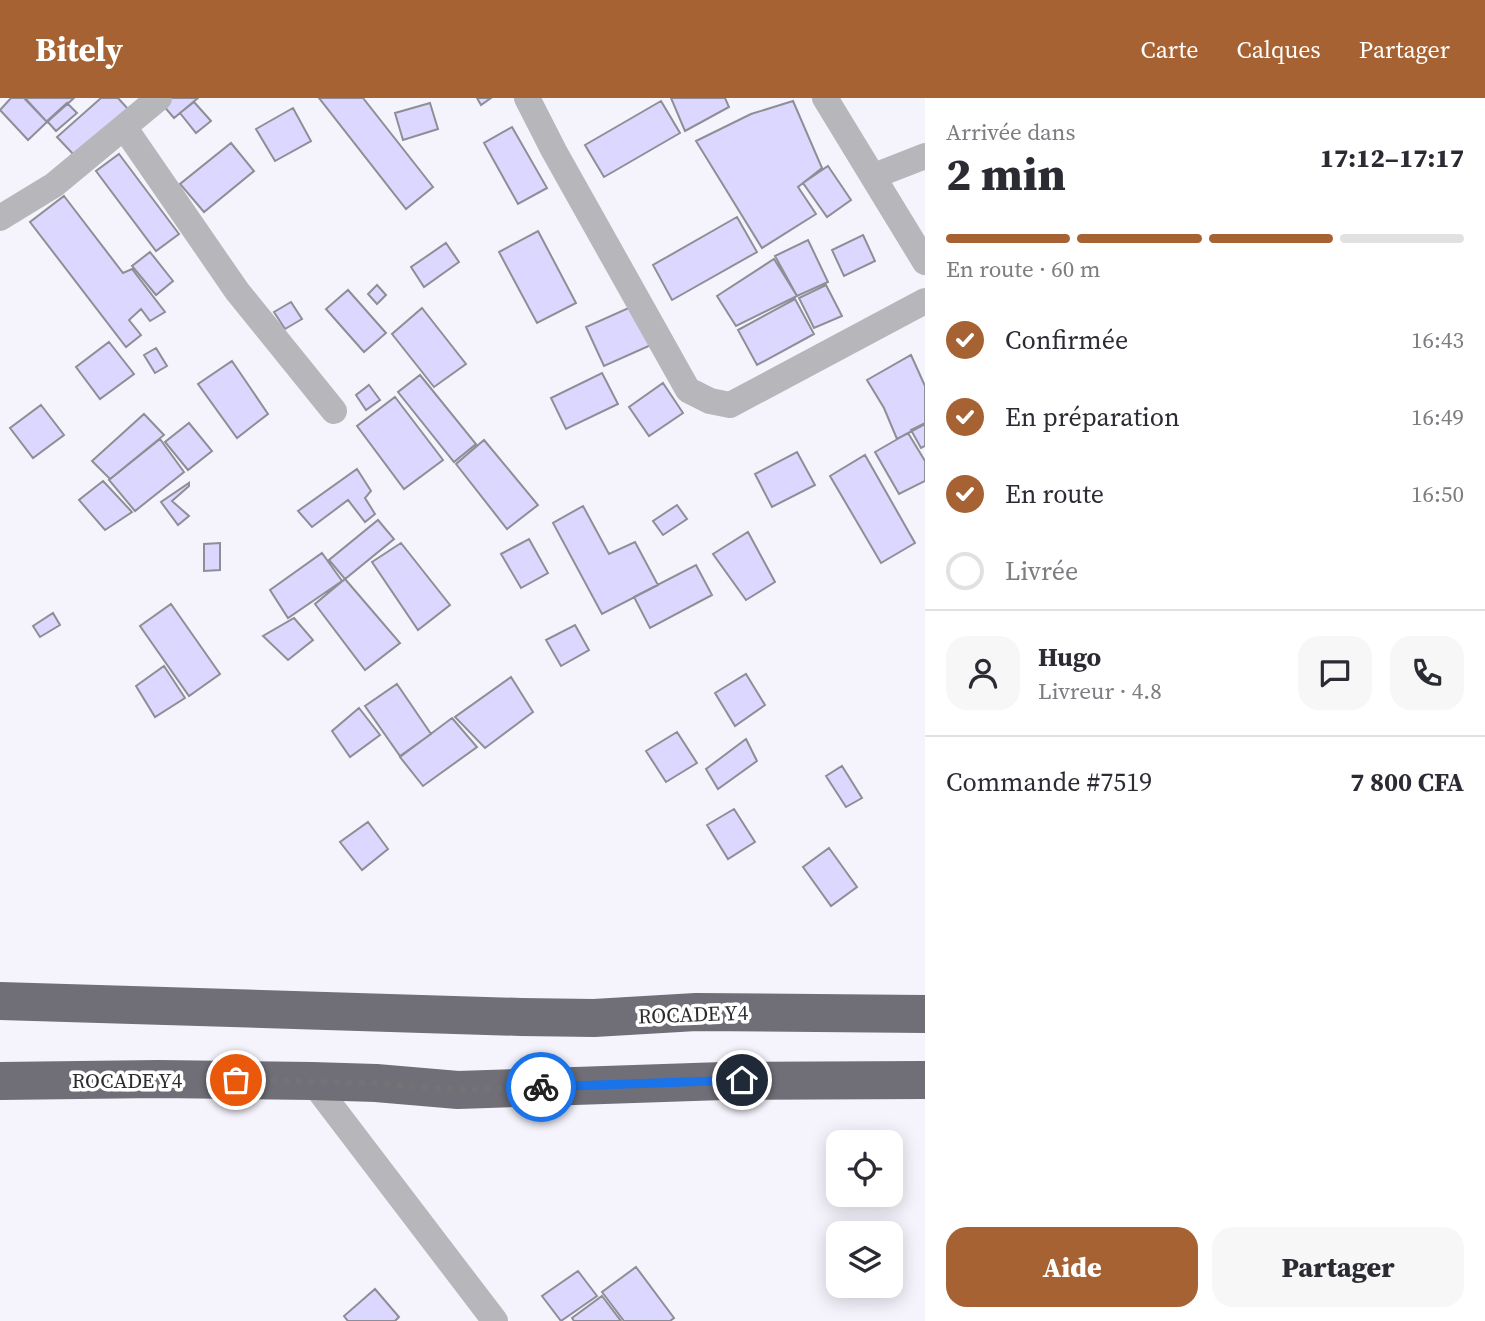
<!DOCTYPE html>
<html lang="fr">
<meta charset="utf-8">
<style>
body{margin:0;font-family:"Source Serif 4",serif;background:#f7f7f7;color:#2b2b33;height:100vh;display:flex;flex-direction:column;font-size:26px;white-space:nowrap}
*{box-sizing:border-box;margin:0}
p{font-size:23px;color:#7c7c81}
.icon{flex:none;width:38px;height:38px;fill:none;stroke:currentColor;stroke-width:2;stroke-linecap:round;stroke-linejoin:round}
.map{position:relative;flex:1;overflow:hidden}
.side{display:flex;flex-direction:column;background:#fff;width:560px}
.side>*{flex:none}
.buttons{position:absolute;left:826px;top:1032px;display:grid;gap:14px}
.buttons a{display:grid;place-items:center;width:77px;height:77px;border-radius:14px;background:#fff;box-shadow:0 4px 18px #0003;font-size:35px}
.pin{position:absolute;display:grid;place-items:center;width:60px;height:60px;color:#fff;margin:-30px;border:4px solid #fff;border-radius:50%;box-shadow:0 2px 7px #0007}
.courier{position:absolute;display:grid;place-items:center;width:70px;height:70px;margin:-35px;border:5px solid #1a73e8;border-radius:50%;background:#fff;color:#222;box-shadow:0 2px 9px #0007}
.head em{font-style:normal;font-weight:800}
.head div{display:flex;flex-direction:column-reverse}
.head{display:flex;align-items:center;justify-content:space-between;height:119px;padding:0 21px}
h1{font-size:46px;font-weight:800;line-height:52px}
.bar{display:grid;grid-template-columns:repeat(4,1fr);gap:10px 7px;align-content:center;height:84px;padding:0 21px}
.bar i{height:9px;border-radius:5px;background:#e1e1e2}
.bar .on{background:#a66232}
.bar p{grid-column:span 4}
.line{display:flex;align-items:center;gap:18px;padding:0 21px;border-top:2px solid #e1e1e2}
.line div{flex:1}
.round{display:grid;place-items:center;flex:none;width:74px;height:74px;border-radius:21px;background:#f7f7f7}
ol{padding:0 21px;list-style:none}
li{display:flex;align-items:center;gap:21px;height:77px}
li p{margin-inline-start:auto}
li .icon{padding:7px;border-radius:50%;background:#a66232;color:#fff;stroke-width:4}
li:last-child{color:#7c7c81}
li i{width:38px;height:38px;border:4px solid #e1e1e2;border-radius:50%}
.button{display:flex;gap:14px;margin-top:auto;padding:14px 21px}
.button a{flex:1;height:80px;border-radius:21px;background:#a66232;color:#fff;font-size:28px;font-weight:800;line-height:80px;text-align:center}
.button a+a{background:#f7f7f7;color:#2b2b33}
header{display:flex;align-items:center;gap:42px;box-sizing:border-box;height:98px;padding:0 35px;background:#a66232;color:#fff}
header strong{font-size:33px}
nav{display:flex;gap:38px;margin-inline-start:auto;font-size:24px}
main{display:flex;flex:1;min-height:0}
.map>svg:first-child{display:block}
.building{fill:#dcd7fe;stroke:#8f8e96;stroke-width:2}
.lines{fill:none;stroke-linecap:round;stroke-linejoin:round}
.street{stroke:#b7b6ba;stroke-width:26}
.highway{stroke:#706f77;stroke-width:38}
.done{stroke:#727277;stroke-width:7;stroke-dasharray:0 12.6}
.route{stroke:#1a73e8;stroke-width:9}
.labels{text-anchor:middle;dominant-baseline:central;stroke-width:7;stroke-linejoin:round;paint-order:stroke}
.street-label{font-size:21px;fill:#2c2c2f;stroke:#fff}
</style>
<header>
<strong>Bitely</strong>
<nav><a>Carte</a><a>Calques</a><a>Partager</a></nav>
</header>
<main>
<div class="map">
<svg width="925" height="1223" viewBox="0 0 925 1223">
<rect width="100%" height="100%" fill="#f5f4fd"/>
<path class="building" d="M11 0H24L47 24 28 42 0 12Z
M25 0H74L47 24Z
M101 0H118L128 11 75 58 57 39Z
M169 0H198L174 20 162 6Z
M319 0H363L433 89 406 111Z
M477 0H491L481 7Z
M671 0H725L729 9 685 33Z
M661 3 680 35 604 79 585 47Z
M793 3 822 70 798 89 816 116 762 150 696 43 751 16Z
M194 4 211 23 196 35 180 15Z
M67 5 77 15 56 33 47 23Z
M430 5 438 31 403 42 395 15Z
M293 10 311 43 275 63 256 31Z
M512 29 547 90 518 106 484 45Z
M231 45 254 73 204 114 180 86Z
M119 56 179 136 156 153 96 73Z
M828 68 851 102 827 119 803 85Z
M64 98 123 175 132 171 165 214 150 223 141 211 129 222 141 237 126 249 30 124Z
M737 119 757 154 672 202 653 167Z
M538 133 576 205 537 225 499 154Z
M863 137 875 163 844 178 832 152Z
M808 142 828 184 797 198 775 158Z
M446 145 459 164 424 189 411 169Z
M150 154 173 183 156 197 132 168Z
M774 161 797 198 736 228 717 198Z
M377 187 386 197 377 206 368 196Z
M826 187 842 218 814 230 799 200Z
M348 192 386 235 364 254 326 211Z
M795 201 814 236 757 267 738 232Z
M291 204 302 221 285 231 274 214Z
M633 208 651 247 604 268 586 229Z
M422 210 466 266 434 289 392 236Z
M109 244 134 276 100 301 76 269Z
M156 250 167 268 155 275 144 257Z
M911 257 925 288V326L897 341 884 310 867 282Z
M232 263 268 316 237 340 198 286Z
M602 275 618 306 566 331 551 300Z
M420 277 476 346 454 364 398 294Z
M663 285 683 315 649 338 629 309Z
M369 287 380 302 366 312 356 297Z
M395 299 443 362 404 391 357 328Z
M41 307 64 337 33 360 10 330Z
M144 316 164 337 110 381 92 363Z
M189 325 212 353 188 372 165 344Z
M925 325V348L921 350 911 332Z
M908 335 925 363V383L899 396 875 354Z
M160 341 184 374 135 413 109 382Z
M484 342 538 407 507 431 456 366Z
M797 354 815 387 772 409 755 376Z
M865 357 915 445 881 465 830 378Z
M357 371 371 393 365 400 375 416 365 424 348 402 312 429 298 413Z
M103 383 132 414 105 432 79 402Z
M189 385V388L172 403 189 418 178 427 161 404Z
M677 407 687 421 663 437 653 423Z
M583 408 609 456 635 444 658 487 602 516 553 425Z
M378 422 394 441 345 481 329 462Z
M748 434 775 484 746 502 713 456Z
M529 441 548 475 521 490 501 456Z
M220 445V472L204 473V446Z
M401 445 450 507 418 532 372 464Z
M322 455 342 483 288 520 270 492Z
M696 467 712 497 650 530 634 499Z
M345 481 400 545 365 572 315 506Z
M171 506 220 576 189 598 140 528Z
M53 515 60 527 40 539 33 528Z
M294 520 313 542 288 562 263 538Z
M575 527 589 552 561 568 546 542Z
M164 568 185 600 155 619 136 588Z
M746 576 765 607 735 628 715 595Z
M511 579 533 614 485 650 455 619Z
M397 586 431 636 400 658 365 608Z
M359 610 380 637 350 659 332 633Z
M452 620 477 649 423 688 400 659Z
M677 634 697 665 666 684 646 653Z
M746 641 757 663 718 691 706 671Z
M842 668 862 700 846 709 826 678Z
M734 711 755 744 728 761 707 727Z
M368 724 388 751 362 772 340 744Z
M829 750 857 789 831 808 803 769Z
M636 1169 674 1220 670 1223H624L602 1194Z
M578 1173 597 1198 561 1223 542 1198Z
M375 1191 399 1219 395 1223H348L344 1218Z
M602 1198 621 1223H574L572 1220Z"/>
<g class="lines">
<path class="street" d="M527 0 554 53 688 292 710 303 730 307 925 203
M825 0 925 164
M124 29 237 193 334 313
M874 78 925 58
M0 120 54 87 159 0
M312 983 495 1223"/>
<path class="highway" d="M0 903 521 919 594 920 696 914 925 916
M0 983 159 981 312 983 376 985 458 992 723 983 925 982"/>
</g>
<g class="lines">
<path class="done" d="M236 982 376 985 458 992 541 989"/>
<path class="route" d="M541 989 742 982"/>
</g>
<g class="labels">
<g class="street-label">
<text transform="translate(693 916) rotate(-2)">ROCADE Y4</text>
<text x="127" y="982">ROCADE Y4</text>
</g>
</g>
</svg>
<div class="buttons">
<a><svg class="icon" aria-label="locate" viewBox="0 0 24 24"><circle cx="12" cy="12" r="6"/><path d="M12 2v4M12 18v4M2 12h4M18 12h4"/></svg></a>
<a><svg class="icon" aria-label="layers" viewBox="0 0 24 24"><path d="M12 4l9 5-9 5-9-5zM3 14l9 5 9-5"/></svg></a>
</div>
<div class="pin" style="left:236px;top:982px;background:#ea580c"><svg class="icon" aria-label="bag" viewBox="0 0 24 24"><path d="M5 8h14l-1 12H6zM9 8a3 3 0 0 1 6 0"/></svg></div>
<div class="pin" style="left:742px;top:982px;background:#1f2937"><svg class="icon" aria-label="home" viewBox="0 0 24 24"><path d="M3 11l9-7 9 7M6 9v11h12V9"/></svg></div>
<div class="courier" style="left:541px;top:989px"><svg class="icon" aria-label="bike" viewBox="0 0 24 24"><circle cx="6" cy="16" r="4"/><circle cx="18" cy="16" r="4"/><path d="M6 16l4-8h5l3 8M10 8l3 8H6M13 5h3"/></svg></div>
</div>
<section class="side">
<div class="head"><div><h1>2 min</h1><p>Arrivée dans</p></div><em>17:12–17:17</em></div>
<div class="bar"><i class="on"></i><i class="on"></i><i class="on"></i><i></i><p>En route · 60 m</p></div>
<ol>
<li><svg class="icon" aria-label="check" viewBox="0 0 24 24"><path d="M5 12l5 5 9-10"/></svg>Confirmée<p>16:43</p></li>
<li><svg class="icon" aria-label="check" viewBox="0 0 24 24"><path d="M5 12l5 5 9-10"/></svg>En préparation<p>16:49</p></li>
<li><svg class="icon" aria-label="check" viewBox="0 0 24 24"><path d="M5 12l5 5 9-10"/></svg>En route<p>16:50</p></li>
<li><i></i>Livrée</li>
</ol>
<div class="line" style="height:126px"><a class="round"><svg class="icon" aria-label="person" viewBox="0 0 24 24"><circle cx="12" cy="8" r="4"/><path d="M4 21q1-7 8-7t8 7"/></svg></a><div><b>Hugo</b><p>Livreur · 4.8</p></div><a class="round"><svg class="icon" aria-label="chat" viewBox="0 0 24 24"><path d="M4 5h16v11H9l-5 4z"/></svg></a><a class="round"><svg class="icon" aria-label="phone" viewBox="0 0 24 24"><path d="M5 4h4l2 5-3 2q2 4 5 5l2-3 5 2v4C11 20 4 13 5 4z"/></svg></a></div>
<div class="line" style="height:91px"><div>Commande #7519</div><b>7 800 CFA</b></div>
<div class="button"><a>Aide</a><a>Partager</a></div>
</section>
</main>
